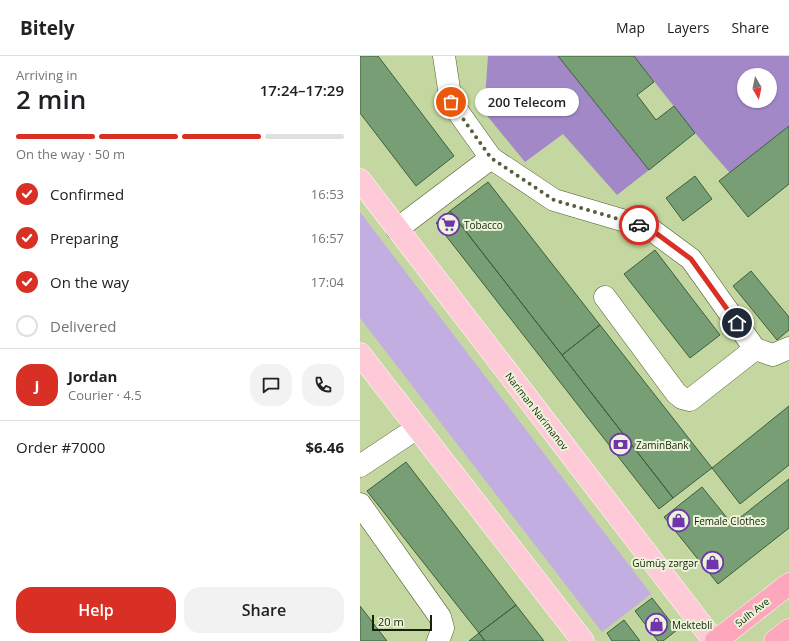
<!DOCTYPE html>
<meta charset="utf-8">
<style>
body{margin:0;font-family:"Open Sans",sans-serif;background:#f2f2f2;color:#202124;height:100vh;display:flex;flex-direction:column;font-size:15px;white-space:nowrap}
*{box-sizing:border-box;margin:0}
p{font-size:13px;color:#757577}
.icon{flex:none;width:22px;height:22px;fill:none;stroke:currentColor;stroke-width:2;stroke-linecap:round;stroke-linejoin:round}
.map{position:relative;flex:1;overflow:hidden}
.panel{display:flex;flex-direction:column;background:#fff;width:360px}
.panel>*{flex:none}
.needle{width:26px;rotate:171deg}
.tools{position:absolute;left:377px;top:12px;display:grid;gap:8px}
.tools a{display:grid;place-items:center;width:40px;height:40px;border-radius:50%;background:#fff;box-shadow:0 1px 3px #0004;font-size:20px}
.scale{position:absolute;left:12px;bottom:10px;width:60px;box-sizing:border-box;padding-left:4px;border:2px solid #1a200b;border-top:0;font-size:11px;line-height:14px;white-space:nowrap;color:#1a200b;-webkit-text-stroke:3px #eaf4d8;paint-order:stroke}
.pin{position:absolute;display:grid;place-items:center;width:34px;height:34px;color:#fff;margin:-17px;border:2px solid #fff;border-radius:50%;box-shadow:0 1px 4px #0007}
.courier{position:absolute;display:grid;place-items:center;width:40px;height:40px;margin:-20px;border:3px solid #d93025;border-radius:50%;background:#fff;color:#222;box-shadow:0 1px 5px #0007}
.bubble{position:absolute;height:28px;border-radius:14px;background:#fff;box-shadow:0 1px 3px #0004;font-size:13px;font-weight:600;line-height:28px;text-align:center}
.headline em{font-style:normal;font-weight:600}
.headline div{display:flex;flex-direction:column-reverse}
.headline{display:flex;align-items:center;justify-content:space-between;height:68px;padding:0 16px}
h1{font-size:26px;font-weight:600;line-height:30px}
.bar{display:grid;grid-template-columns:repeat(4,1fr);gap:6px 4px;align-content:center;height:48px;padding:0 16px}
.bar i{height:5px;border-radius:3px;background:#e0e0e0}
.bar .active{background:#d93025}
.bar p{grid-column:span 4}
.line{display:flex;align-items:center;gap:10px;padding:0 16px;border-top:1px solid #e0e0e0}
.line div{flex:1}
.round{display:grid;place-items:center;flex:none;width:42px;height:42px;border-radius:16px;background:#f2f2f2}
ol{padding:0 16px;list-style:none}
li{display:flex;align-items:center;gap:12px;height:44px}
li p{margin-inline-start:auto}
li .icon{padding:4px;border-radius:50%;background:#d93025;color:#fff;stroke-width:4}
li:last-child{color:#757577}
li i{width:22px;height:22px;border:2px solid #e0e0e0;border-radius:50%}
.cta{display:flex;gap:8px;margin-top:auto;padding:8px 16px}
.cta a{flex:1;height:46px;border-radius:16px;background:#d93025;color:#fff;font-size:16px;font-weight:600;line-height:46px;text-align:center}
.cta a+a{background:#f2f2f2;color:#202124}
header{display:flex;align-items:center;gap:24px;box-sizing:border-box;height:56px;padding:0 20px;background:#fff;border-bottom:1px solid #e0e0e0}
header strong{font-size:19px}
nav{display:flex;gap:22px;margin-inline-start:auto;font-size:14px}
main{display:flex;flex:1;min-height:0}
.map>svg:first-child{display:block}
.green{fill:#c2aee0}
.forest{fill:#a388c8;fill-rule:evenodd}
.building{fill:#779e74;stroke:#3b6039}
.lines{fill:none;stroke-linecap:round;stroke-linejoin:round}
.minor-casing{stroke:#4c5b29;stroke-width:23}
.major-casing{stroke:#fff;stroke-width:23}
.highway-casing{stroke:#fff;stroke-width:23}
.minor{stroke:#fff;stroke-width:22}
.major{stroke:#fecad7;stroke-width:22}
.highway{stroke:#fda6bc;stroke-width:22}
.done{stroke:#56603f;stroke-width:4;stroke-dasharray:0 7.2}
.route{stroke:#d93025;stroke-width:5}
.labels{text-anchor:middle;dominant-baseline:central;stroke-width:4;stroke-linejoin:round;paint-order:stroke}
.poi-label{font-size:10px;fill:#1a200b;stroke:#eaf4d8;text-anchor:start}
.street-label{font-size:10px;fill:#1a200b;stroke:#eaf4d8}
</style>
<header>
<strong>Bitely</strong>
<nav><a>Map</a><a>Layers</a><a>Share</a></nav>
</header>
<main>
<section class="panel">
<div class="headline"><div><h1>2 min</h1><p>Arriving in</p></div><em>17:24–17:29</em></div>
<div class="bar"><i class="active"></i><i class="active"></i><i class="active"></i><i></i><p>On the way · 50 m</p></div>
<ol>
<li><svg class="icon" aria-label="check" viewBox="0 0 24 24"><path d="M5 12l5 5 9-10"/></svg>Confirmed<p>16:53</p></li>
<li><svg class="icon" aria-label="check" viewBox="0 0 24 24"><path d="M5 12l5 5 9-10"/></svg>Preparing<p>16:57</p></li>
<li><svg class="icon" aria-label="check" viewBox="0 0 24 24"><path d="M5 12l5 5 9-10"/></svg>On the way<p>17:04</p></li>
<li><i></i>Delivered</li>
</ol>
<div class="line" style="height:72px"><b class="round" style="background:#d93025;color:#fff">J</b><div><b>Jordan</b><p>Courier · 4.5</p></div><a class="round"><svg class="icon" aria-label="chat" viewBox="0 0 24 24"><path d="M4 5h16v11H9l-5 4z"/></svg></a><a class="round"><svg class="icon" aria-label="phone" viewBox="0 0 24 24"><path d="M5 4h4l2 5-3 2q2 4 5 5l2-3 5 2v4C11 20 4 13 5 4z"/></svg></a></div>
<div class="line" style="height:52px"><div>Order #7000</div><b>$6.46</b></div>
<div class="cta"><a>Help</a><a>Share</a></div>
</section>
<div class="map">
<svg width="429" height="585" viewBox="0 0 429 585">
<rect width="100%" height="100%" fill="#c5d7a0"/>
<path class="green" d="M0 156 291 538 242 576 0 262Z"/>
<path class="forest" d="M128 0H198L289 114 257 139 203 78 165 106 124 56Z
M274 0H429V70L370 117 335 77ZM384 19H410V45H384Z"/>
<path class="building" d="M0 0H18L94 100 56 130 0 57Z
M198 0H274L294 26 277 39 296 64 314 50 335 77 289 114Z
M429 70V128L388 161 359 125Z
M335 120 352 143 323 165 306 142Z
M128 126 240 269 202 299 90 155Z
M90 155 313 442 299 453 76 167Z
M295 194 360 279 330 302 264 218Z
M391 215 429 261V274L417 284 373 230Z
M240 269 352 412 313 442 202 299Z
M429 350V409L380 448 352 412Z
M46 406 156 549 119 577 7 435Z
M429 423V472L358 528 304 461 342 431 372 468Z
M292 542 317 574 303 585H298L275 555Z
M156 549 184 585H125L119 577Z
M0 550 27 585H0Z
M264 564 280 585H252L247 577Z
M119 577 125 585H109Z"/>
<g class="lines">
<defs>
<path id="minor" d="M131 102 194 144 289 172 331 203 395 293 413 299 429 292
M37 173 131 102 91 46 84 0
M245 241 316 337 322 342 330 344 395 293
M0 410 57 372
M0 448 80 561 83 572 78 585"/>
<path id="major" d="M0 124 354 585
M0 298 223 585"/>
<path id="highway" d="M356 585 429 528
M415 585 429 574"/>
</defs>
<use href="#minor" class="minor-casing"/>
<use href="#major" class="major-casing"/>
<use href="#highway" class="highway-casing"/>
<use href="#minor" class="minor"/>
<use href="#major" class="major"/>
<use href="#highway" class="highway"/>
</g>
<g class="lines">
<path class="done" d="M91 46 131 102 194 144 279 169"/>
<path class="route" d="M279 169 289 172 331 203 377 267"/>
</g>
<defs>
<symbol id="supermarket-ring" viewBox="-11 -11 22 22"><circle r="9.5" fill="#eaf4d8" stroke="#7035ab" stroke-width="1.5"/><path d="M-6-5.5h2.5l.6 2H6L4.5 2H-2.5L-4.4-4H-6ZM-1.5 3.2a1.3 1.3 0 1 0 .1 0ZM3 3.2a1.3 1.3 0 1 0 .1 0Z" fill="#7035ab"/></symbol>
<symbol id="bank-ring" viewBox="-11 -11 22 22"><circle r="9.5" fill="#eaf4d8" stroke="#7035ab" stroke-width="1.5"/><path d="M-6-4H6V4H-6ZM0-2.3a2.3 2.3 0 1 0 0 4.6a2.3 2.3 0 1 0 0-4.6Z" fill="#7035ab"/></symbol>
<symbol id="shop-ring" viewBox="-11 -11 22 22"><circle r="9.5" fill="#eaf4d8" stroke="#7035ab" stroke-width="1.5"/><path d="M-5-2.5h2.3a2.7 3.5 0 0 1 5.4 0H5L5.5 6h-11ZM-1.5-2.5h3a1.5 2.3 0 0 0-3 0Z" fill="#7035ab"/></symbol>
</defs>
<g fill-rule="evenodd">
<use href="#supermarket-ring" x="76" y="156" width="25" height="25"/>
<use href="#bank-ring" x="248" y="376" width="25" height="25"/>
<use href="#shop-ring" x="306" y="452" width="25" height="25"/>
<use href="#shop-ring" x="340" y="494" width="25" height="25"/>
<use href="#shop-ring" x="284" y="556" width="25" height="25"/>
</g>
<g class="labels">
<g class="poi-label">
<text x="104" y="169">Tobacco</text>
<text x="276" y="389">ZaminBank</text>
<text x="334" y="465">Female Clothes</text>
<text x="338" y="507" text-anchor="end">Gümüş zərgər</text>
<text x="312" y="569">Mektebli</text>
</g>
<g class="street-label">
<text transform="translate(177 355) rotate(52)">Nariman Narimanov</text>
<text transform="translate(392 556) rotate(-38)">Sulh Ave</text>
</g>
</g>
</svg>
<div class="tools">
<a><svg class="needle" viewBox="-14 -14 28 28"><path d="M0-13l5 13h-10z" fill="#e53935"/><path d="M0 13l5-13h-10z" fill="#757577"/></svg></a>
</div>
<div class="scale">20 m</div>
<div class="pin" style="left:91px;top:46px;background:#ea580c"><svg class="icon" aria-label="bag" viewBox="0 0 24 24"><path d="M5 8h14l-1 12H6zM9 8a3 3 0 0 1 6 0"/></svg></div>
<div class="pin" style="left:377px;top:267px;background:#1f2937"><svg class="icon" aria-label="home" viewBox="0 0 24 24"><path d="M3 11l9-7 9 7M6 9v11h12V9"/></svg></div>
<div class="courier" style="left:279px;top:169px"><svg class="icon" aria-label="car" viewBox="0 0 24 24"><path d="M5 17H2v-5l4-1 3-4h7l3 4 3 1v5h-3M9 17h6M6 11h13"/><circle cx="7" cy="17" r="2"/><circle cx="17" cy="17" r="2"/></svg></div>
<div class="bubble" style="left:115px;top:32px;width:104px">200 Telecom</div>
</div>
</main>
